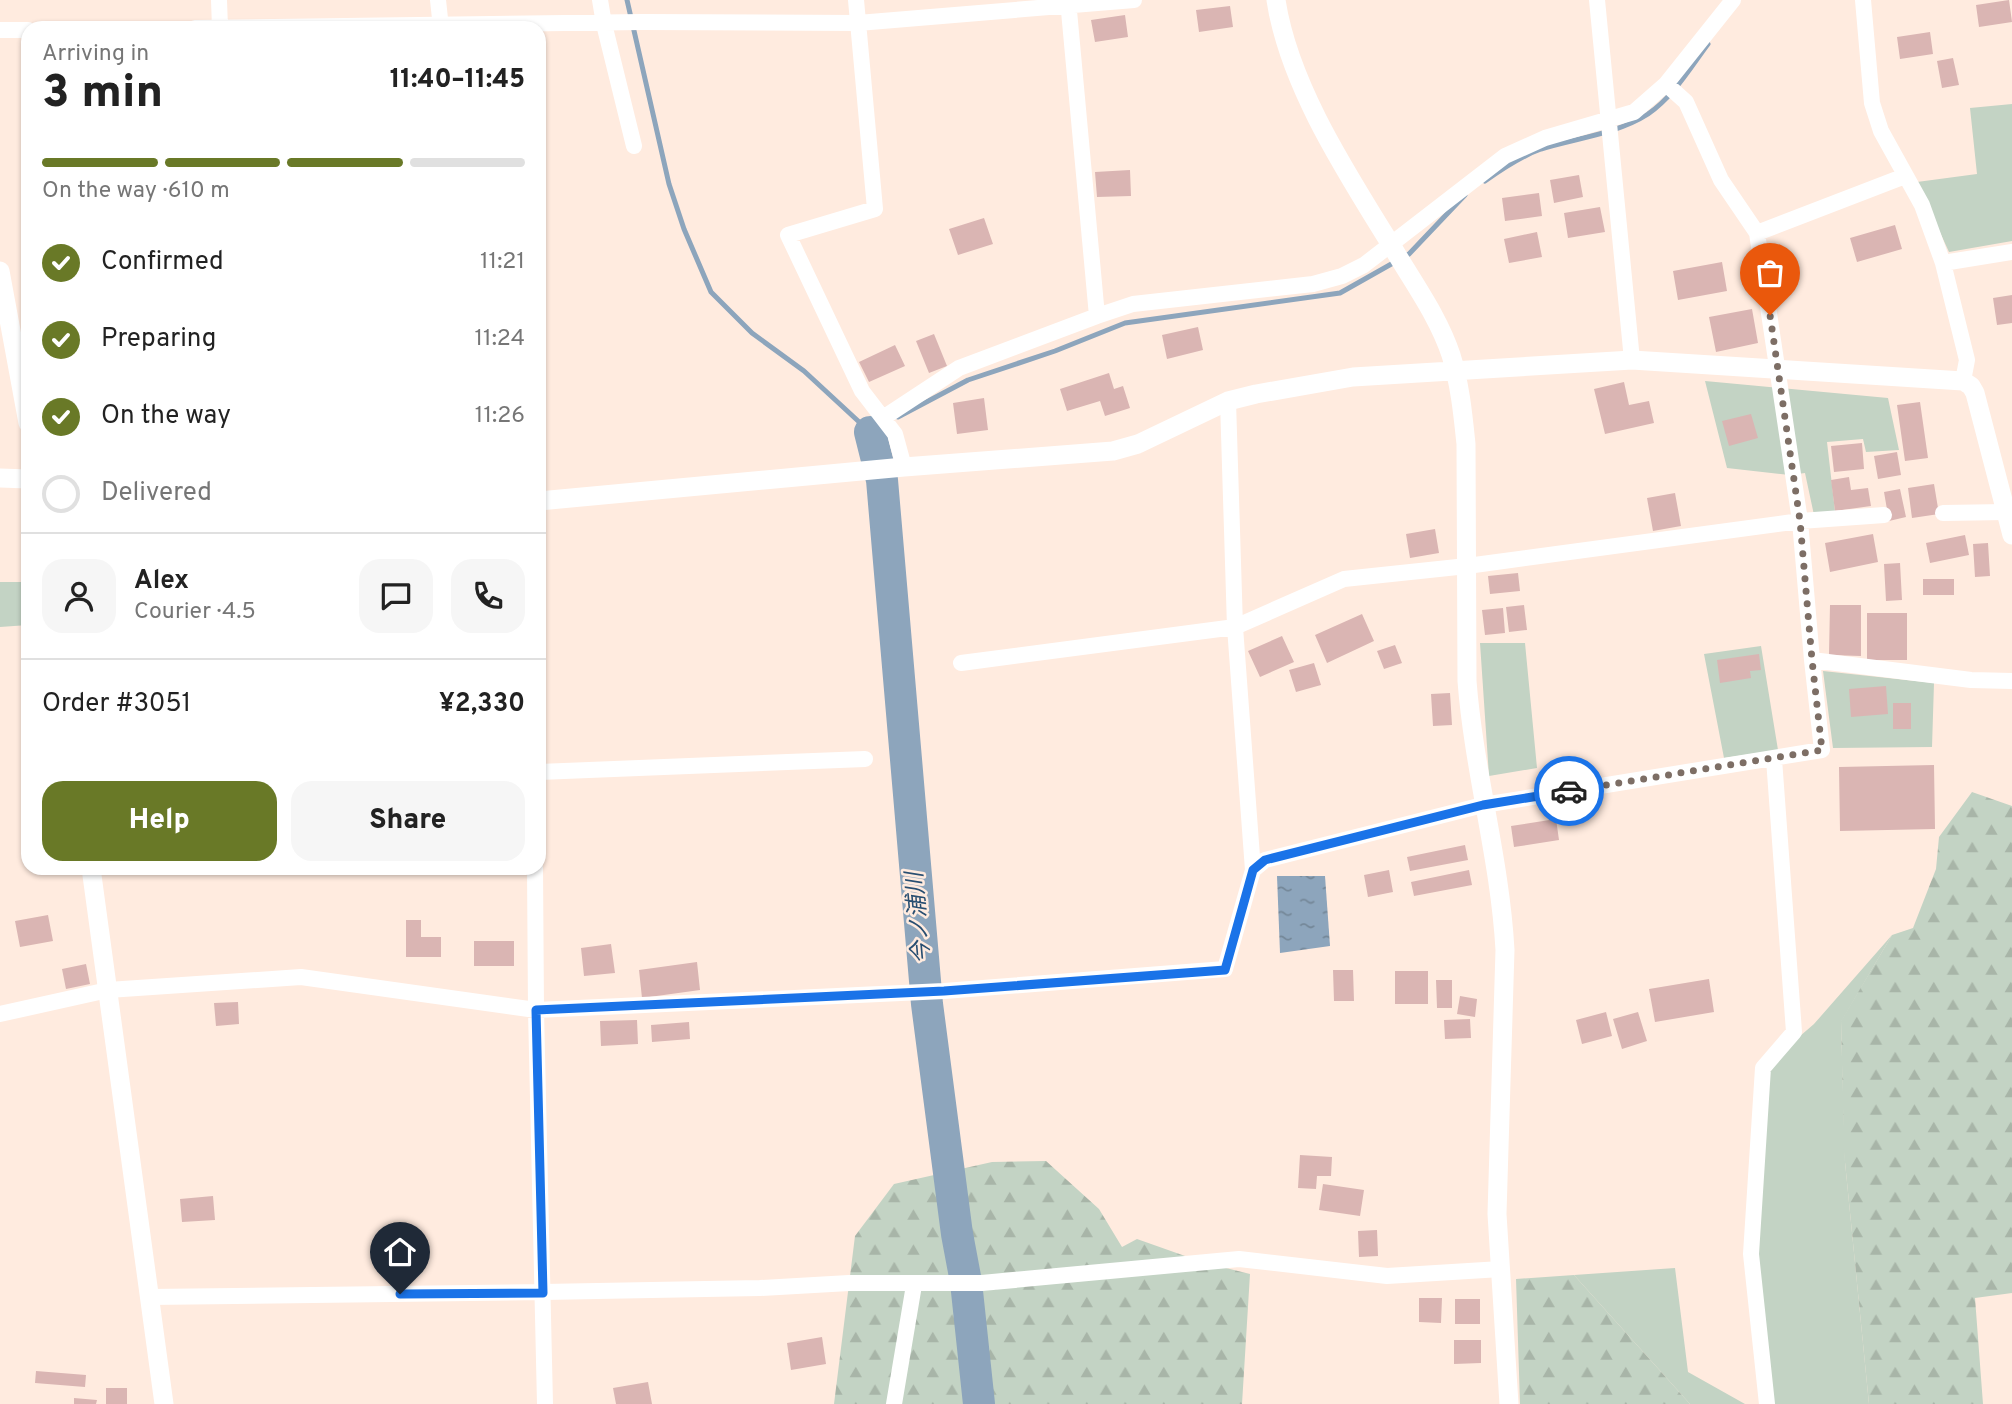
<!DOCTYPE html>
<meta charset="utf-8">
<style>
body{margin:0;font-family:Overpass,"Noto Sans JP",sans-serif;background:#f6f6f6;color:#222;height:100vh;display:flex;flex-direction:column;font-size:26px;white-space:nowrap}
*{box-sizing:border-box;margin:0}
p{font-size:23px;color:#767676}
.icon{flex:none;width:38px;height:38px;fill:none;stroke:currentColor;stroke-width:2;stroke-linecap:round;stroke-linejoin:round}
.map{position:relative;flex:1;overflow:hidden}
.sheet{position:absolute;left:21px;top:21px;width:525px;height:854px;display:flex;flex-direction:column;background:#fff;border-radius:21px;box-shadow:0 2px 5px #0004}
.sheet>*{flex:none}
.pin{position:absolute;display:grid;place-items:center;width:60px;height:60px;color:#fff;margin:-72px -30px;border-radius:50% 50% 50% 0;rotate:-45deg;box-shadow:0 0 7px #0007}
.pin .icon{rotate:45deg}
.courier{position:absolute;display:grid;place-items:center;width:70px;height:70px;margin:-35px;border:5px solid #1a73e8;border-radius:50%;background:#fff;color:#222;box-shadow:0 2px 9px #0007}
.summary em{font-style:normal;font-weight:800}
.summary div{display:flex;flex-direction:column-reverse}
.summary{display:flex;align-items:center;justify-content:space-between;height:119px;padding:0 21px}
h1{font-size:46px;font-weight:800;line-height:52px}
.bar{display:grid;grid-template-columns:repeat(4,1fr);gap:10px 7px;align-content:center;height:84px;padding:0 21px}
.bar i{height:9px;border-radius:5px;background:#e0e0e0}
.bar .on{background:#697927}
.bar p{grid-column:span 4}
.line{display:flex;align-items:center;gap:18px;padding:0 21px;border-top:2px solid #e0e0e0}
.line div{flex:1}
.round{display:grid;place-items:center;flex:none;width:74px;height:74px;border-radius:21px;background:#f6f6f6}
ol{padding:0 21px;list-style:none}
li{display:flex;align-items:center;gap:21px;height:77px}
li p{margin-inline-start:auto}
li .icon{padding:7px;border-radius:50%;background:#697927;color:#fff;stroke-width:4}
li:last-child{color:#767676}
li i{width:38px;height:38px;border:4px solid #e0e0e0;border-radius:50%}
.primary-button{display:flex;gap:14px;margin-top:auto;padding:14px 21px}
.primary-button a{flex:1;height:80px;border-radius:21px;background:#697927;color:#fff;font-size:28px;font-weight:800;line-height:80px;text-align:center}
.primary-button a+a{background:#f6f6f6;color:#222}
.map>svg:first-child{display:block}
.green{fill:#c3d3c4}
.forest{fill:url(#forest-firs)}
.water{fill:url(#water-ripples)}
.lines{fill:none;stroke-linecap:round;stroke-linejoin:round}
.stream{stroke:#8da5bc;stroke-width:5}
.river{stroke:#8da5bc;stroke-width:32}
.building{fill:#dab5b3}
.minor{stroke:#fff;stroke-width:16}
.tertiary{stroke:#fff;stroke-width:19}
.done{stroke:#7d6e65;stroke-width:7;stroke-dasharray:0 12.6}
.route{stroke:#1a73e8;stroke-width:9}
.labels{text-anchor:middle;dominant-baseline:central;stroke-width:5;stroke-linejoin:round;paint-order:stroke}
.water-label{font-size:23px;font-style:italic;fill:#284e71;stroke:#ffebdf}
</style>
<div class="map">
<svg width="2012" height="1404" viewBox="0 0 2012 1404">
<defs>
<pattern id="forest-firs" width="22" height="20" patternUnits="userSpaceOnUse" patternTransform="scale(1.75)"><rect width="22" height="20" fill="#c3d3c4"/><path d="M5 1l3.5 6h-7zM16 11l3.5 6h-7z" fill="#a8b5a8"/></pattern>
<pattern id="water-ripples" width="26" height="14" patternUnits="userSpaceOnUse" patternTransform="scale(1.75)"><rect width="26" height="14" fill="#8da5bc"/><path d="M2 4q2-2 4 0t4 0M15 11q2-2 4 0t4 0" fill="none" stroke="#748798"/></pattern>
</defs>
<rect width="100%" height="100%" fill="#ffebdf"/>
<path class="green" d="M2012 104V241L1949 252 1917 182 1977 174 1970 108Z
M1705 381 1888 398 1899 450 1866 452 1863 439 1827 442 1835 511 1814 515 1805 473 1790 475 1727 468Z
M0 582H28V625L0 627Z
M1480 643H1525L1537 768 1489 776Z
M1761 646 1778 750 1724 758 1704 654Z
M1823 671 1934 683 1932 747 1833 748Z
M1892 935 1841 1022 1845 1162 1869 1404H1767L1751 1254 1763 1068 1814 1024Z
M1675 1268 1688 1372 1745 1404H1690L1574 1275Z"/>
<path class="forest" d="M1972 792 2012 806V1293L1975 1298 1983 1404H1869L1844 1152 1841 1021 1892 935 1913 928 1936 869 1939 837Z
M1046 1161 1099 1209 1122 1247 1137 1239 1202 1262 1250 1274 1242 1404H834L855 1236 894 1184 992 1162Z
M1574 1275 1690 1404H1520L1516 1279Z"/>
<path class="water" d="M1277 876H1325L1330 946 1280 953Z"/>
<g class="lines">
<path class="stream" d="M627 0 669 184 684 229 711 292 752 333 804 371 870 432 883 425
M1485 181C1502 169 1521 156 1541 149 1576 138 1617 134 1648 114 1673 97 1690 68 1708 44
M898 417 968 380 1055 351 1125 323 1340 293 1409 254 1465 195"/>
<path class="river" d="M870 432 882 480 927 1004 957 1234 966 1282 979 1404"/>
</g>
<path class="building" d="M2009 0 2012 22 1979 27 1976 5Z
M1230 6 1233 27 1199 32 1196 10Z
M1125 15 1128 37 1095 42 1091 20Z
M1930 32 1933 54 1900 59 1897 37Z
M1953 58 1959 85 1942 88 1937 61Z
M1130 170 1131 196 1097 197 1095 172Z
M1579 175 1583 197 1554 203 1550 180Z
M1539 193 1542 216 1505 221 1502 198Z
M1600 207 1605 232 1568 238 1564 213Z
M984 218 993 244 958 255 949 229Z
M1895 225 1902 249 1857 262 1850 238Z
M1537 232 1542 257 1509 263 1504 239Z
M1722 262 1727 291 1678 300 1673 271Z
M2012 295V323L1997 325 1993 298Z
M1752 309 1758 343 1716 352 1709 317Z
M1198 327 1203 350 1167 359 1162 335Z
M934 334 947 366 929 373 916 341Z
M895 345 905 366 869 382 859 362Z
M1109 373 1114 389 1123 386 1130 408 1105 416 1100 401 1067 411 1060 389Z
M1624 382 1629 405 1649 401 1654 423 1605 434 1594 389Z
M984 398 988 430 957 434 953 403Z
M1920 402 1928 458 1905 461 1897 405Z
M1751 414 1758 438 1729 446 1722 421Z
M1862 443 1864 469 1834 472 1831 446Z
M1897 452 1901 475 1878 479 1874 456Z
M1849 477 1851 490 1868 488 1871 506 1835 511 1831 480Z
M1934 484 1939 514 1912 518 1908 488Z
M1900 489 1906 517 1889 521 1884 492Z
M1675 493 1681 526 1653 531 1647 498Z
M1435 529 1439 553 1410 558 1406 534Z
M1873 534 1878 562 1830 572 1825 543Z
M1965 535 1969 555 1930 563 1926 543Z
M1988 543 1990 576 1975 577 1973 544Z
M1900 563 1902 600 1886 601 1884 564Z
M1518 573 1520 591 1490 594 1488 576Z
M1923 579H1954V595H1923Z
M1524 605 1527 630 1509 632 1506 607Z
M1830 605H1861V656L1829 655Z
M1503 608 1505 633 1485 635 1482 610Z
M1867 613H1907V660H1867Z
M1362 614 1374 641 1327 663 1315 635Z
M1282 636 1294 662 1260 677 1248 651Z
M1395 645 1402 663 1384 669 1377 651Z
M1759 654 1761 670 1750 671 1751 678 1720 683 1717 660Z
M1314 663 1321 685 1296 692 1289 670Z
M1886 686 1888 714 1851 717 1849 689Z
M1450 693 1452 725 1433 726 1431 694Z
M1893 703H1911V729H1893Z
M1934 765 1935 829 1840 831 1839 767Z
M1556 819 1559 840 1514 847 1511 826Z
M1465 845 1468 860 1410 871 1407 857Z
M1389 870 1393 892 1368 897 1364 875Z
M1469 870 1472 885 1414 896 1411 882Z
M48 915 53 941 20 947 15 921Z
M406 920H421V937H441V957H406Z
M474 941H514V966H474Z
M611 944 615 973 584 976 581 948Z
M697 962 700 990 642 998 639 970Z
M86 964 90 984 66 989 62 969Z
M1333 970H1353L1354 1001H1334Z
M1395 971H1428V1004H1395Z
M1709 979 1714 1012 1655 1022 1649 989Z
M1436 980H1452V1008H1437Z
M1460 996 1477 999 1475 1017 1457 1014Z
M238 1002 239 1024 216 1026 214 1003Z
M1606 1012 1612 1036 1582 1044 1576 1020Z
M1638 1012 1647 1041 1622 1049 1613 1019Z
M1470 1019 1471 1038 1445 1039 1444 1020Z
M637 1020 638 1044 601 1046 600 1021Z
M689 1022 690 1039 652 1042 651 1025Z
M1300 1155 1332 1157 1331 1176H1317L1316 1189 1298 1188Z
M1323 1184 1364 1190 1360 1216 1319 1210Z
M213 1196 215 1220 182 1222 180 1199Z
M1377 1230 1378 1256 1359 1257 1358 1231Z
M1419 1298H1442L1441 1323 1419 1322Z
M1455 1299H1480V1324H1455Z
M822 1337 826 1364 791 1370 787 1343Z
M1454 1340H1481V1363L1454 1364Z
M36 1371 86 1375 85 1387 35 1383Z
M648 1382 652 1404H616L613 1388Z
M106 1388H127V1404H106Z
M74 1398 97 1400 96 1404H74Z"/>
<g class="lines">
<path class="minor" d="M219 0 220 28
M438 0 441 28
M600 0 604 24 634 146
M856 0 875 209 788 235 862 391 895 434 904 467
M1068 0 1097 316
M1597 0 1632 360
M1863 0 1872 103 1881 131 1922 205 1943 263 1967 360 1963 381
M195 28 642 22 858 23 1134 0
M0 30H28
M1757 233 1905 176
M1943 263 2012 252
M1228 401 1235 627 1253 870
M883 418 959 368 1097 316 1133 304 1313 284 1342 276 1364 265 1505 156 1545 138 1634 112 1666 84 1733 0
M1943 513 2006 512
M1812 660 1971 680 2012 681
M961 663 1235 627 1344 579 1467 566 1800 521 1884 515
M539 772 865 759
M535 868 536 1010 545 1404
M0 1014 108 990 301 977 536 1010 944 991 1225 969 1253 870 1265 860 1483 805 1822 750 1812 660 1800 521 1757 233 1721 180 1686 102 1666 84
M149 1297 543 1292 760 1288 849 1283H982L1239 1259 1387 1276 1501 1269
M894 1404 914 1285
M1767 1404 1751 1254 1763 1068 1794 1032 1774 759"/>
<path class="tertiary" d="M1276 0C1289 86 1348 175 1393 248 1414 284 1438 316 1451 355 1460 384 1463 415 1466 444L1467 681C1474 772 1500 859 1505 950L1497 1214 1509 1404
M0 271 28 423
M0 478 28 479
M539 501 904 467 1113 451 1138 444 1228 401 1256 394 1353 377 1632 360 1963 381 1971 386 1975 393 2012 535
M91 868 164 1404"/>
</g>
<g class="lines">
<path class="done" d="M1569 791 1822 750 1812 660 1800 521 1770 315"/>
<path class="route" d="M400 1294 543 1293 536 1010 944 991 1225 970 1253 870 1265 860 1483 805 1569 791"/>
</g>
<g class="labels">
<g class="water-label">
<text transform="translate(920 918) rotate(-95)">今ノ浦川</text>
</g>
</g>
</svg>
<div class="pin" style="left:1770px;top:315px;background:#ea580c"><svg class="icon" aria-label="bag" viewBox="0 0 24 24"><path d="M5 8h14l-1 12H6zM9 8a3 3 0 0 1 6 0"/></svg></div>
<div class="pin" style="left:400px;top:1294px;background:#1f2937"><svg class="icon" aria-label="home" viewBox="0 0 24 24"><path d="M3 11l9-7 9 7M6 9v11h12V9"/></svg></div>
<div class="courier" style="left:1569px;top:791px"><svg class="icon" aria-label="car" viewBox="0 0 24 24"><path d="M5 17H2v-5l4-1 3-4h7l3 4 3 1v5h-3M9 17h6M6 11h13"/><circle cx="7" cy="17" r="2"/><circle cx="17" cy="17" r="2"/></svg></div>
<section class="sheet">
<div class="summary"><div><h1>3 min</h1><p>Arriving in</p></div><em>11:40–11:45</em></div>
<div class="bar"><i class="on"></i><i class="on"></i><i class="on"></i><i></i><p>On the way · 610 m</p></div>
<ol>
<li><svg class="icon" aria-label="check" viewBox="0 0 24 24"><path d="M5 12l5 5 9-10"/></svg>Confirmed<p>11:21</p></li>
<li><svg class="icon" aria-label="check" viewBox="0 0 24 24"><path d="M5 12l5 5 9-10"/></svg>Preparing<p>11:24</p></li>
<li><svg class="icon" aria-label="check" viewBox="0 0 24 24"><path d="M5 12l5 5 9-10"/></svg>On the way<p>11:26</p></li>
<li><i></i>Delivered</li>
</ol>
<div class="line" style="height:126px"><a class="round"><svg class="icon" aria-label="person" viewBox="0 0 24 24"><circle cx="12" cy="8" r="4"/><path d="M4 21q1-7 8-7t8 7"/></svg></a><div><b>Alex</b><p>Courier · 4.5</p></div><a class="round"><svg class="icon" aria-label="chat" viewBox="0 0 24 24"><path d="M4 5h16v11H9l-5 4z"/></svg></a><a class="round"><svg class="icon" aria-label="phone" viewBox="0 0 24 24"><path d="M5 4h4l2 5-3 2q2 4 5 5l2-3 5 2v4C11 20 4 13 5 4z"/></svg></a></div>
<div class="line" style="height:91px"><div>Order #3051</div><b>¥2,330</b></div>
<div class="primary-button"><a>Help</a><a>Share</a></div>
</section>
</div>
